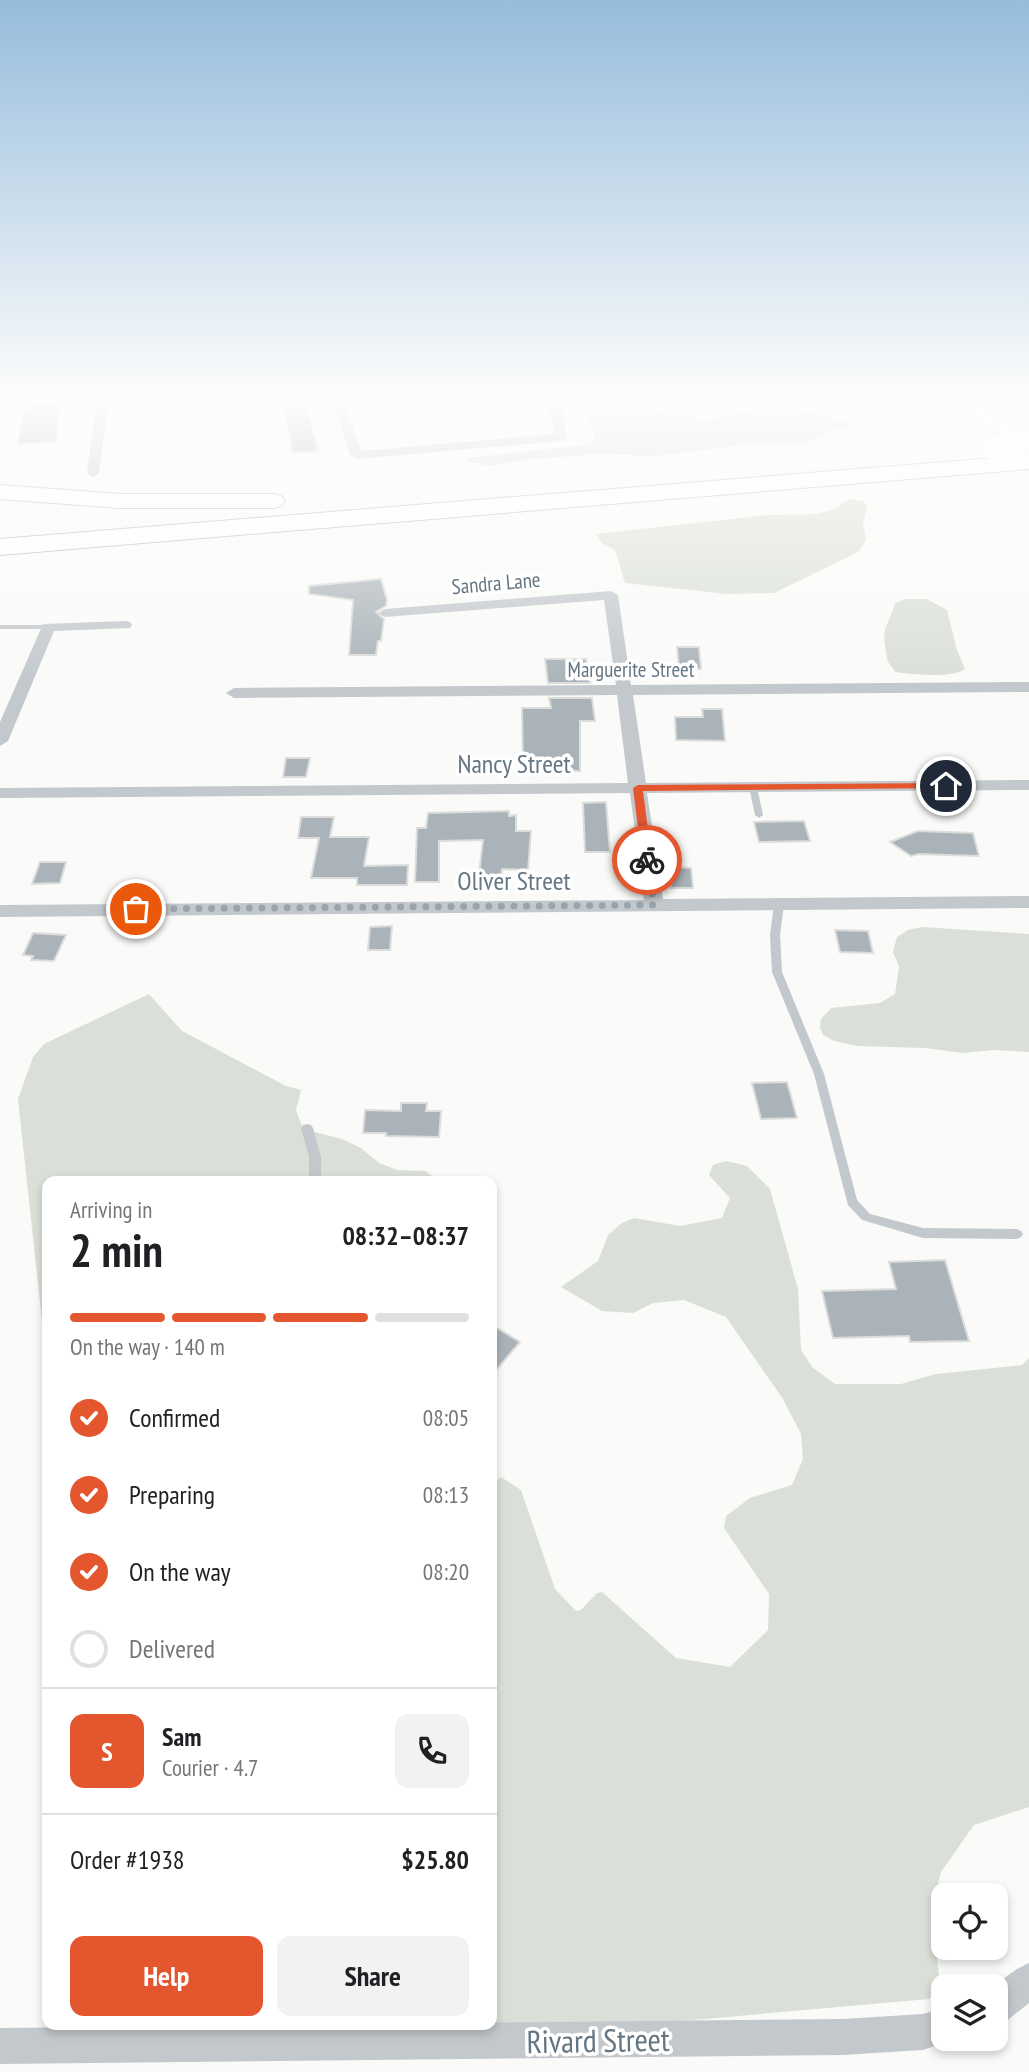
<!DOCTYPE html>
<meta charset="utf-8">
<style>
body{margin:0;font-family:"PT Sans Narrow",sans-serif;background:#f2f2f2;color:#202124;height:100vh;display:flex;flex-direction:column;font-size:26px;white-space:nowrap}
*{box-sizing:border-box;margin:0}
p{font-size:23px;color:#757577}
.icon{flex:none;width:38px;height:38px;fill:none;stroke:currentColor;stroke-width:2;stroke-linecap:round;stroke-linejoin:round}
.map{position:relative;flex:1;overflow:hidden}
.sheet{position:absolute;left:42px;top:1176px;width:455px;height:854px;display:flex;flex-direction:column;background:#fff;border-radius:14px;box-shadow:0 4px 10px #0003}
.sheet>*{flex:none}
.buttons{position:absolute;left:931px;top:1883px;display:grid;gap:14px}
.buttons a{display:grid;place-items:center;width:77px;height:77px;border-radius:14px;background:#fff;box-shadow:0 4px 10px #0003;font-size:35px}
.pin{position:absolute;display:grid;place-items:center;width:60px;height:60px;color:#fff;margin:-30px;border:4px solid #fff;border-radius:50%;box-shadow:0 2px 7px #0007}
.courier{position:absolute;display:grid;place-items:center;width:70px;height:70px;margin:-35px;border:5px solid #e4572e;border-radius:50%;background:#fff;color:#222;box-shadow:0 2px 9px #0007}
.head em{font-style:normal;font-weight:700}
.head div{display:flex;flex-direction:column-reverse}
.head{display:flex;align-items:center;justify-content:space-between;height:119px;padding:0 28px}
h1{font-size:46px;font-weight:700;line-height:52px}
.bar{display:grid;grid-template-columns:repeat(4,1fr);gap:10px 7px;align-content:center;height:84px;padding:0 28px}
.bar i{height:9px;border-radius:5px;background:#e0e0e0}
.bar .selected{background:#e4572e}
.bar p{grid-column:span 4}
.line{display:flex;align-items:center;gap:18px;padding:0 28px;border-top:2px solid #e0e0e0}
.line div{flex:1}
.round{display:grid;place-items:center;flex:none;width:74px;height:74px;border-radius:14px;background:#f2f2f2}
ol{padding:0 28px;list-style:none}
li{display:flex;align-items:center;gap:21px;height:77px}
li p{margin-inline-start:auto}
li .icon{padding:7px;border-radius:50%;background:#e4572e;color:#fff;stroke-width:4}
li:last-child{color:#757577}
li i{width:38px;height:38px;border:4px solid #e0e0e0;border-radius:50%}
.cta{display:flex;gap:14px;margin-top:auto;padding:14px 28px}
.cta a{flex:1;height:80px;border-radius:14px;background:#e4572e;color:#fff;font-size:28px;font-weight:700;line-height:80px;text-align:center}
.cta a+a{background:#f2f2f2;color:#202124}
.map>svg:first-child{display:block}
.green{fill:#dadfd7}
.building{fill:#aab3b9;stroke:#dcdcda;stroke-width:2}
.lines{fill:none;stroke-linecap:round;stroke-linejoin:round}
.secondary-casing{stroke:#b3babf;stroke-width:2}
.highway-casing{stroke:#b4b9bd;stroke-width:2}
.lane{fill:#c3c8cc;fill-rule:evenodd}
.street{fill:#c3c8cc;fill-rule:evenodd}
.secondary{fill:#fff;fill-rule:evenodd}
.highway{fill:#fff;fill-rule:evenodd}
.highway-bridge-casing{stroke:#b4b9bd;stroke-width:24;stroke-linecap:butt}
.highway-bridge{stroke:#fff;stroke-width:24}
.route{fill:#e4572e}
.done{stroke:#99a4ac;stroke-width:7;stroke-dasharray:0 12.6}
.labels{text-anchor:middle;dominant-baseline:central;stroke-width:7;stroke-linejoin:round;paint-order:stroke}
.far-street-label{font-size:21px;fill:#657683;stroke:#fff}
.street-label{font-size:26px;fill:#657683;stroke:#fff}
.near-street-label{font-size:32px;fill:#657683;stroke:#fff}
</style>
<div class="map">
<svg width="1029" height="2072" viewBox="0 0 1029 2072">
<rect width="100%" height="100%" fill="#fafaf8"/>
<path class="green" d="M770 409 801 410 852 423 847 428 834 430 800 445 756 443 654 456 603 454 532 459 490 466 470 462 468 458 590 444 595 435 586 418 591 415 665 413 707 420 740 412Z
M850 499 863 501 867 505 863 524 866 540 858 552 774 593 727 594 625 583 615 550 602 543 596 534 768 515 816 514 832 510Z
M906 599H927L947 610 957 650 965 669C950 679 913 674 895 672 893 667 888 664 887 658 886 649 883 638 885 630 888 620 893 613 895 603Z
M922 927 1029 934V1052L994 1050 962 1053 926 1048 858 1046 834 1041 823 1035 820 1028 821 1019 831 1008 880 1003 895 994 899 967 893 952 897 937 908 930Z
M149 994 182 1031 286 1086 301 1090 296 1110 303 1129 342 1139 361 1148 379 1163 397 1170 426 1171 430 1175 458 1181H47V1422L45 1419 46 1358 18 1099 33 1057 44 1044Z
M726 1161 747 1166 770 1189 798 1289 801 1350 812 1367 835 1384H901L936 1374 1022 1365 1029 1358V1807L974 1825 941 1872 932 1908 940 1987 929 1999 614 2027 492 2025V1484L501 1477 521 1490 555 1589 576 1611 581 1610 597 1593 602 1592 676 1658 730 1667 768 1630 769 1594 724 1528 726 1516 750 1498 792 1485 803 1459 801 1434 783 1399 726 1317 684 1300 653 1303 633 1313 602 1311 561 1287 598 1261 608 1235 622 1223 634 1218 680 1226 722 1218 730 1198 709 1175 713 1165Z"/>
<path class="building" d="M281 396H304L318 451 293 453Z
M58 404V410H60L56 442 18 444 23 412H29L30 405Z
M381 579 387 600 386 606 376 612 384 619 381 641H378L376 655H349L353 600 309 594V586Z
M677 647H699L701 669H679Z
M545 659H586L590 683H548Z
M549 698H592L595 721H580V771L523 770 522 708H551Z
M702 709H722L725 741 676 740 675 717H703Z
M286 758H310L306 777H283Z
M606 802 610 852H585L583 803Z
M509 811V816L516 815V831H531L528 870 502 869 501 883 478 882 483 840 439 841V882H415L417 828H426L428 813Z
M301 817H334L330 837H369L364 866 408 865 407 885H357V878H311L319 838H298Z
M804 821 810 841 759 842 754 822Z
M918 831 973 833 979 856 919 854 911 856 890 842Z
M40 862H66L60 883 32 884Z
M669 867 691 868 693 888H671Z
M392 926 390 950H368L370 927Z
M835 930 868 931 873 953 840 952Z
M33 933 66 935 54 961 31 960 33 956 23 955Z
M787 1082 797 1118 761 1119 752 1083Z
M401 1103H427L426 1111H441L439 1137 386 1136V1133H363L365 1110 401 1111Z
M945 1260 969 1341 910 1342 909 1336 833 1338 822 1291 896 1289 889 1262Z
M492 1325 520 1342 492 1375Z"/>
<g class="lines">
<defs>
<path id="secondary" d="M946 396H964L1029 439V452L1023 451Z"/>
<path id="highway" d="M1029 455V469L0 555V539Z
M0 485 120 494H273L281 496 285 501 281 506 273 508H120L0 499Z"/>
</defs>
<use href="#secondary" class="secondary-casing"/>
<use href="#highway" class="highway-casing"/>
<path class="lane" d="M0 625H48L52 627 48 629H0Z
M753 784 757 787 763 815 759 818 755 815 749 787Z
M779 901 784 904 780 935 782 972 824 1074 857 1200 870 1214 923 1228 1017 1229 1021 1231 1023 1234 1021 1237 1017 1239 923 1238 862 1220 848 1205 814 1074 772 972 770 935 774 904Z
M307 1124 311 1125 313 1128 321 1157V1181H309V1157L301 1128 303 1125Z"/>
<path class="street" d="M97 396H109L99 473 93 477 87 473Z
M331 396H343L361 451 554 434 550 411 542 396H554L562 411 567 437 561 441 356 459 350 455Z
M611 591 618 595 631 685 1029 682V692L633 695 646 783 1029 780V790L647 793 663 899 1029 896V908L0 917V905L644 900 630 793 0 798V788L628 783 617 695 234 698 226 693 234 688 616 685 604 600 385 617 378 613 385 609Z
M125 621 130 622 132 625 130 628 54 631 8 741 0 746V722L43 624Z
M1029 1963V2003L1009 2019 996 2024V1986H993L1017 1969Z
M943 2008V2039H955L923 2050 843 2055 0 2064V2028L843 2019 923 2014Z"/>
<use href="#secondary" class="secondary"/>
<use href="#highway" class="highway"/>
<defs>
<path id="highway-bridge" d="M991 447 1029 443"/>
</defs>
<use href="#highway-bridge" class="highway-bridge-casing"/>
<use href="#highway-bridge" class="highway-bridge"/>
</g>
<linearGradient id="sky" x2="0" y2="1"><stop stop-color="#96bcdc"/><stop offset="0.58" stop-color="#fdfdfc"/><stop offset="1" stop-color="#fdfdfc" stop-opacity="0"/></linearGradient>
<rect width="1029" height="686" fill="url(#sky)"/>
<path class="route" d="M946 783 951 786 949 788 643 791 652 860 647 863 642 860 633 788 638 785Z"/>
<g class="lines">
<path class="done" d="M136 909 654 905 647 860"/>
</g>
<g class="labels">
<g class="far-street-label">
<text transform="translate(496 583) rotate(-5)">Sandra Lane</text>
<text x="631" y="669">Marguerite Street</text>
</g>
<g class="street-label">
<text x="514" y="763">Nancy Street</text>
<text x="514" y="880">Oliver Street</text>
</g>
<g class="near-street-label">
<text transform="translate(598 2040) rotate(-1)">Rivard Street</text>
</g>
</g>
</svg>
<div class="buttons">
<a><svg class="icon" aria-label="locate" viewBox="0 0 24 24"><circle cx="12" cy="12" r="6"/><path d="M12 2v4M12 18v4M2 12h4M18 12h4"/></svg></a>
<a><svg class="icon" aria-label="layers" viewBox="0 0 24 24"><path d="M12 4l9 5-9 5-9-5zM3 14l9 5 9-5"/></svg></a>
</div>
<div class="pin" style="left:136px;top:909px;background:#ea580c"><svg class="icon" aria-label="bag" viewBox="0 0 24 24"><path d="M5 8h14l-1 12H6zM9 8a3 3 0 0 1 6 0"/></svg></div>
<div class="pin" style="left:946px;top:786px;background:#1f2937"><svg class="icon" aria-label="home" viewBox="0 0 24 24"><path d="M3 11l9-7 9 7M6 9v11h12V9"/></svg></div>
<div class="courier" style="left:647px;top:860px"><svg class="icon" aria-label="bike" viewBox="0 0 24 24"><circle cx="6" cy="16" r="4"/><circle cx="18" cy="16" r="4"/><path d="M6 16l4-8h5l3 8M10 8l3 8H6M13 5h3"/></svg></div>
<section class="sheet">
<div class="head"><div><h1>2 min</h1><p>Arriving in</p></div><em>08:32–08:37</em></div>
<div class="bar"><i class="selected"></i><i class="selected"></i><i class="selected"></i><i></i><p>On the way · 140 m</p></div>
<ol>
<li><svg class="icon" aria-label="check" viewBox="0 0 24 24"><path d="M5 12l5 5 9-10"/></svg>Confirmed<p>08:05</p></li>
<li><svg class="icon" aria-label="check" viewBox="0 0 24 24"><path d="M5 12l5 5 9-10"/></svg>Preparing<p>08:13</p></li>
<li><svg class="icon" aria-label="check" viewBox="0 0 24 24"><path d="M5 12l5 5 9-10"/></svg>On the way<p>08:20</p></li>
<li><i></i>Delivered</li>
</ol>
<div class="line" style="height:126px"><b class="round" style="background:#e4572e;color:#fff">S</b><div><b>Sam</b><p>Courier · 4.7</p></div><a class="round"><svg class="icon" aria-label="phone" viewBox="0 0 24 24"><path d="M5 4h4l2 5-3 2q2 4 5 5l2-3 5 2v4C11 20 4 13 5 4z"/></svg></a></div>
<div class="line" style="height:91px"><div>Order #1938</div><b>$25.80</b></div>
<div class="cta"><a>Help</a><a>Share</a></div>
</section>
</div>
